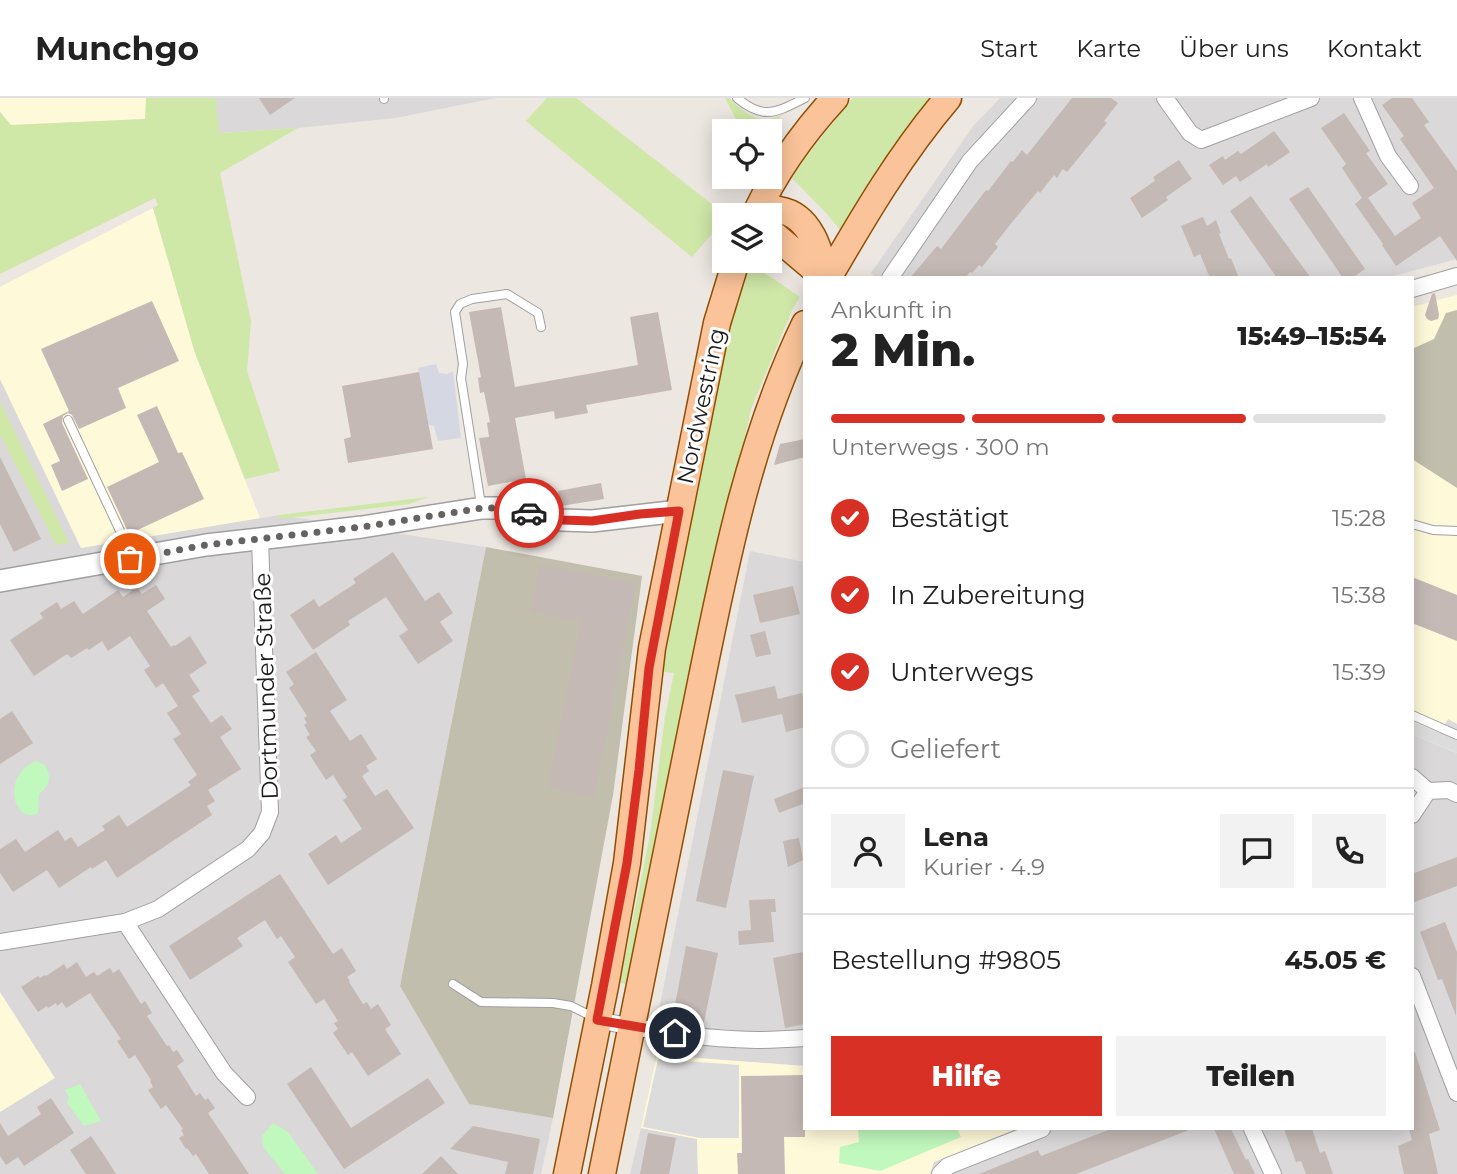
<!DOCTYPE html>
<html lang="de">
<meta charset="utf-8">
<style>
body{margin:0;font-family:Montserrat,sans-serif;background:#f2f2f2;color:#222;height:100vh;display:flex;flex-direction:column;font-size:26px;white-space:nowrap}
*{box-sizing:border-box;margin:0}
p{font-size:23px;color:#767676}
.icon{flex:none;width:38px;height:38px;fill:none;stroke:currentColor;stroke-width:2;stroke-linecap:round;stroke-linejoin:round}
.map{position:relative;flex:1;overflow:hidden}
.sheet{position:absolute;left:803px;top:178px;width:611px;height:854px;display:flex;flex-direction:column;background:#fff;border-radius:0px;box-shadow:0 4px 18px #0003}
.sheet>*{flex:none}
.buttons{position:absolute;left:712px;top:21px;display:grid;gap:14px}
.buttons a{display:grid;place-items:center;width:70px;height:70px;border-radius:0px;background:#fff;box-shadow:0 4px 18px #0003;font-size:35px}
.pin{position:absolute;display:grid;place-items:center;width:60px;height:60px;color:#fff;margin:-30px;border:4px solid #fff;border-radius:50%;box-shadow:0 2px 7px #0007}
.courier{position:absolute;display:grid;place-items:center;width:70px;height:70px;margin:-35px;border:5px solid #d93025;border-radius:50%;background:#fff;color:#222;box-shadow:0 2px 9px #0007}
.overview em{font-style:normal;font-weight:800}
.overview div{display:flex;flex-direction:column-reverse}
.overview{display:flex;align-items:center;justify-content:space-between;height:119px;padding:0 28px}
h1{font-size:46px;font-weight:800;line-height:52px}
.bar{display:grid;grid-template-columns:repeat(4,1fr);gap:10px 7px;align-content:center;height:84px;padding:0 28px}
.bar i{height:9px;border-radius:5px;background:#e0e0e0}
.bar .selected{background:#d93025}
.bar p{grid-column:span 4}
.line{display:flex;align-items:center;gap:18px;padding:0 28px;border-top:2px solid #e0e0e0}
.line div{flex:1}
.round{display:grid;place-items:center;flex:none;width:74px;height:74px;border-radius:0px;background:#f2f2f2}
ol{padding:0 28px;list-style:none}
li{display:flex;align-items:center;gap:21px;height:77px}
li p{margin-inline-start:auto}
li .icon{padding:7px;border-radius:50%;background:#d93025;color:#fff;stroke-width:4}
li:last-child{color:#767676}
li i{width:38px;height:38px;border:4px solid #e0e0e0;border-radius:50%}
.cta{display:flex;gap:14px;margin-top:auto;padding:14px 28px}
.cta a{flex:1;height:80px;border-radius:0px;background:#d93025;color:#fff;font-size:28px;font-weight:800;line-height:80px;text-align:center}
.cta a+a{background:#f2f2f2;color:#222}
header{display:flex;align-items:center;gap:42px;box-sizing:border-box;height:98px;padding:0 35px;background:#fff;border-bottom:2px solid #e0e0e0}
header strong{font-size:33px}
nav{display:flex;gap:38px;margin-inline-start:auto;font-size:24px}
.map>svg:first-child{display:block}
.residential{fill:#dad8d9}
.education{fill:#fef9d9}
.construction{fill:#c1bead}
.grass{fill:#cfe7a7}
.park{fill:#c0f8bd}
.parking{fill:#dcdcdc}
.plaza{fill:#d5d7e3}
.building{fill:#c4b9b5}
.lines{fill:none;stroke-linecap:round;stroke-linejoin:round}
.service-casing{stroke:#a0a0a0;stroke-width:10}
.minor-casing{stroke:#a0a0a0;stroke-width:18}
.tertiary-casing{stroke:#a0a0a0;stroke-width:24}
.primary-casing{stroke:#914e02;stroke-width:29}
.service{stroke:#fff;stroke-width:8}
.minor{stroke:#fff;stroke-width:16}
.tertiary{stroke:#fff;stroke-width:21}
.primary{stroke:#fac399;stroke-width:26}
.done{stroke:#656361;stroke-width:7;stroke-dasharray:0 12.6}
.route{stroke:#d93025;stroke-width:9}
.labels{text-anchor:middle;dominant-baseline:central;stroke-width:6;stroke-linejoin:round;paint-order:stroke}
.street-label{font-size:23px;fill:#1c1c1c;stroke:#fff}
</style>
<header>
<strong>Munchgo</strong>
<nav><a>Start</a><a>Karte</a><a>Über uns</a><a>Kontakt</a></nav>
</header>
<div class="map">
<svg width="1457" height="1076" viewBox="0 0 1457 1076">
<rect width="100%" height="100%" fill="#ede7e1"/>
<path class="residential" d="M216 0H495L396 20 298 30 218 35Z
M1000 0H1457V161L1386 180H876L871 175 974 27Z
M0 281 81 450 279 417 486 449 400 888 469 1006 553 1020 541 1076H0Z
M750 453 805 464V968L657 957V922Z
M1412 636 1457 655V1076H930L934 1064 1016 1031H1412Z
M641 1030 697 1041 698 1076H630Z"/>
<path class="education" d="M0 0H146V21L11 27 0 14Z
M153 110 195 255 260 420 81 450 0 281V189Z
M1457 197V655L1412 636V209Z
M0 894 55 980 0 1014Z
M657 957 805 968V1031H1016L934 1064 930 1076H698L697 1041 641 1030Z"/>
<path class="construction" d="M1457 212V390L1412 361V251L1434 241 1446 215Z
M486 449 642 478 613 697 553 1020 469 1006 400 888Z"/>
<path class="grass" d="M146 0H216L219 35 298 30 220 75 251 223 247 273 280 373 245 381 195 255 153 110 158 107 155 100 0 176V14L11 27 145 21Z
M547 0H576L726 117H724V122L692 159 526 23Z
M725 0H729C746 15 757 27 780 18V20L770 34 742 33Z
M853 0H938L844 137 827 116 792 80 809 55Z
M747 163 800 199 792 212 751 311 716 472 632 887 620 885 650 737 665 619 674 575 658 573 721 248Z
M0 303 69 445 56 447 0 336Z
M428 399 409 406 279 421V417Z"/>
<path class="park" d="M36 663 45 667C52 680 50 687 39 696L38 715C14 728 0 677 36 663Z
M80 986 101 1023 84 1028 67 1005 69 999 65 992Z
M273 1025 288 1034 318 1076H285L263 1049 262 1038Z
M858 1031H957L961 1039 880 1073 839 1065 840 1049 859 1044Z"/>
<path class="parking" d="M1448 621 1457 626V655L1412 636V623L1440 635Z
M658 961 739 967V1040H700L643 1029Z"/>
<path class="plaza" d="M436 266 439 275 447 276 453 273 461 340 438 343 434 328 429 327 418 270Z"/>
<path class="building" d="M259 0H295L270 17Z
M1072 0H1111L1118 5 1104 23 1107 25 1067 74 1063 71 1057 80 1054 77 1040 95 1038 93 1013 123 995 146 998 149 982 169 979 167 972 175 970 174 965 180H910L937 148 941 151 986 92 988 93 1011 63 1013 64 1022 52 1027 57Z
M1392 0H1412L1429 24 1424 27 1457 73V163L1440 138 1396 168 1382 147 1383 146 1355 106 1362 100 1342 70 1346 66 1321 30 1344 15 1370 53 1366 55 1388 86 1368 100 1395 138 1421 120 1412 105 1434 90 1400 41 1404 38 1382 7Z
M1274 33 1290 54 1268 69 1267 66 1240 84 1236 78 1223 87 1209 67 1223 58 1225 62 1238 53 1241 56Z
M1179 62 1192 81 1166 99 1168 102 1142 120 1130 100 1155 83 1153 79Z
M1308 89 1365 171 1352 180H1343L1289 101Z
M1251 98 1269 123 1311 180H1277L1230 113Z
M1203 119 1207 128 1216 122 1221 135 1219 136 1229 161 1231 160 1239 180H1210L1200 156 1194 159 1181 128Z
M1435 195 1439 217 1438 221 1431 223 1427 221 1425 217 1432 196Z
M152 203 179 263 118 290 126 310 79 331 72 317 68 315 63 318 62 325 88 381 62 393 51 367 60 363 43 326 69 313 41 251Z
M501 209 515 289 638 267 630 219 658 214 672 292 586 307 588 315 555 321 554 313 515 320 526 381 488 388 479 340 489 339 487 325 490 324 484 294 480 295 478 280 481 279 469 214Z
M419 274 433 351 348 365 344 341 351 339 342 288Z
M157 308 178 355 182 354 204 401 129 436 107 389 159 364 137 317Z
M805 341V359L774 367 780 346Z
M0 359 41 441 14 454 0 426Z
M601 385 604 401 561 408 558 393Z
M393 454 425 503 439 494 453 515 440 524 453 543 418 566 399 538 408 532 386 499 348 523 350 527 313 552 290 517 314 501 319 509 356 485 353 481Z
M540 467 636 485 594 698 548 689 581 523 531 513Z
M1412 479 1457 497V543L1412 525Z
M156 487 165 501 147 513 171 549 174 547 175 548 190 538 207 565 189 577 200 593 192 598 211 625 222 617 232 631 220 639 241 671 208 692 215 703 207 708 212 717 117 780 106 762 92 771 91 769 59 790 47 772 13 794 0 775V751L16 741 25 754 58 732 65 743 71 739 78 749 105 732 102 728 119 717 127 729 191 687 188 684 197 677 173 641 181 636 167 615 178 608 163 585 156 590 144 572 150 568 130 538 108 553 102 543 89 552 87 550 71 560 67 556 34 578 10 542 43 520 40 515 57 504 61 511 74 503 83 516 118 492 123 499 137 489 142 496Z
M793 488 800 516 760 525 753 497Z
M765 533 771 556 756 559 750 537Z
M316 554 347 602 330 613 350 643 361 636 377 661 366 668 369 673 362 678 375 698 387 691 414 730 328 787 308 756 336 737 341 745 362 731 343 702 347 699 333 677 326 682 310 657 316 653 306 639 310 637 304 627 307 625 304 620 307 618 289 590 294 586 286 574Z
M775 588 778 601 802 595 803 600H805V629L786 634 782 616 742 625 735 597Z
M12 613 33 645 0 666V621Z
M723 672 754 678 726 810 696 803Z
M805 689V705L779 715 774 701Z
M799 740 803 762 788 769 783 743Z
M1457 759V788L1412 805V776Z
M280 776 333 856 342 850 356 873 347 879 350 883 349 884 363 906 367 904 371 911 378 906 391 927 385 931 401 956 368 978 352 954 348 957 333 935 338 931 334 925 338 923 324 901 316 906 288 864 295 859 281 838 277 841 265 822 237 840 243 848 190 882 169 848Z
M775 801 776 814H771L774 844 739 847 738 833 751 832 749 802Z
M1445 824 1457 854 1456 918 1442 881 1438 882 1420 834Z
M686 848 718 855 704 924 673 918Z
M803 854 805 867V926L785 930 773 860Z
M77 864 86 879 94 874 97 878 110 870 113 875 119 871 141 906 145 903 152 915 147 918 167 948 169 947 173 954 177 952 184 963 177 968 196 998 200 995 205 1002 208 1000 215 1010 208 1015 249 1076H209L196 1056 193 1058 187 1050 186 1051 179 1040 184 1037 181 1032 183 1031 166 1007 161 1011 148 992 153 989 150 983 151 982 135 957 129 961 117 943 121 941 90 895 66 910 62 904 57 908 56 905 48 910 47 908 38 914 21 889 38 878 40 880 45 877 46 878 64 866 67 871Z
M1412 954H1415L1440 1032 1429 1036 1438 1076H1404L1398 1048 1412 1042 1409 1031H1412Z
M311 969 351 1030 428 980 445 1005 344 1071 287 986Z
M805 977V1039H784L785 1076H738L737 1055H742L741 978Z
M51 1000 74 1035 24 1068 18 1059 6 1067 0 1058V1025L8 1038 41 1016 37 1009Z
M473 1028 540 1041 533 1076H505L508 1064 450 1051Z
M1111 1031 1189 1032 1076 1076H979L1038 1052 1041 1058Z
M1214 1031H1231L1246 1062 1248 1061 1255 1076H1234Z
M1284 1031H1312L1320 1055 1325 1053 1333 1076H1306L1301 1063 1296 1064Z
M648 1035 676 1040 669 1076H640Z
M91 1038 104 1057 116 1076H86L70 1052Z
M441 1058 458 1076H422Z"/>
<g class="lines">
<defs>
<path id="service" d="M384 0V1
M737 0C764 23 777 14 805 0
M68 322 122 437 129 458
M481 407 461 280 463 266 455 214 460 206 472 201 507 196 538 215 541 229
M1412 426 1433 432 1457 433
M1412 617 1457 637
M453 886 481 904 553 905 571 908 595 920"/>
<path id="minor" d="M1165 0 1190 35 1201 42 1311 0
M1362 0 1388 58 1410 88
M890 180 970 63 1028 0
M1412 191 1457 178
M1412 679 1428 693 1449 692 1457 696
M1412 717 1428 693
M125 824 224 975 247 999
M0 844 125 824 158 811 248 751 262 735 270 714 260 442
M1412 878 1457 995
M598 922C649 933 703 941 756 942 772 942 789 941 805 940
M1252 1031 1273 1076
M940 1076 948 1068 1042 1031"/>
<path id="tertiary" d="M0 483 206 447 362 429 482 410H506L562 422 592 423 679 413"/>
<path id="primary" d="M757 113C764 112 772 110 779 112 811 117 820 154 826 180
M755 117C775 74 803 35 835 0
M770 132 773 136 825 180
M828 180C864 118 901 55 948 0
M567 1076 605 888 627 765 652 550 717 225 736 163
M602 1076C632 927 662 778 692 629 720 492 744 352 805 226"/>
</defs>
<use href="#service" class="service-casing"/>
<use href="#minor" class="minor-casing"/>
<use href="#tertiary" class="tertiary-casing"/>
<use href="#primary" class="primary-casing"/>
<use href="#service" class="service"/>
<use href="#minor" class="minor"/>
<use href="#tertiary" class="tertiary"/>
<use href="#primary" class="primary"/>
</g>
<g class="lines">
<path class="done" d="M130 461 206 447 362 429 482 410H506L529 415"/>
<path class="route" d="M529 415 562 422 592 423 640 416 679 413 649 570 639 672 627 765 597 922 675 935"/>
</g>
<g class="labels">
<g class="street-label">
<text transform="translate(701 308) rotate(-78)">Nordwestring</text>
<text transform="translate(266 588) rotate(-92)">Dortmunder Straße</text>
</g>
</g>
</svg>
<div class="buttons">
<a><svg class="icon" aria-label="locate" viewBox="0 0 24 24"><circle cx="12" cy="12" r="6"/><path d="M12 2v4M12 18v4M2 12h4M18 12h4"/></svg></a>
<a><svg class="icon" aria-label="layers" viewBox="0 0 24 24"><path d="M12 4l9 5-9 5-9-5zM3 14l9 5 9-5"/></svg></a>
</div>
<div class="pin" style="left:130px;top:461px;background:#ea580c"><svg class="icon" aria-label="bag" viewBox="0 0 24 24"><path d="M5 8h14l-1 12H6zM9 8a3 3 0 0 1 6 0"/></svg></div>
<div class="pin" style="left:675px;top:935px;background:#1f2937"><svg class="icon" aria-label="home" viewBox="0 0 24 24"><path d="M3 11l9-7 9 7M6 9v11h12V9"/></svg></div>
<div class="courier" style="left:529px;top:415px"><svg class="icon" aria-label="car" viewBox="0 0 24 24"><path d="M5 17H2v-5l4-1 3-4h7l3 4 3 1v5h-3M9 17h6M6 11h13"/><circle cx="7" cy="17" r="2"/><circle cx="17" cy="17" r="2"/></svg></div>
<section class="sheet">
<div class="overview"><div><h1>2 Min.</h1><p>Ankunft in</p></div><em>15:49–15:54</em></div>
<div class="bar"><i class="selected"></i><i class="selected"></i><i class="selected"></i><i></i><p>Unterwegs · 300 m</p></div>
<ol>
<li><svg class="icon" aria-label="check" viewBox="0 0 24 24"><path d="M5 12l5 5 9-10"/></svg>Bestätigt<p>15:28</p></li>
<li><svg class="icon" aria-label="check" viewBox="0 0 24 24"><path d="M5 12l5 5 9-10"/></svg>In Zubereitung<p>15:38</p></li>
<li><svg class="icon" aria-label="check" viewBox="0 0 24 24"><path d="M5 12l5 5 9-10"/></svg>Unterwegs<p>15:39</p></li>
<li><i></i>Geliefert</li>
</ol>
<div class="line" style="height:126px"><a class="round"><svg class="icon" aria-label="person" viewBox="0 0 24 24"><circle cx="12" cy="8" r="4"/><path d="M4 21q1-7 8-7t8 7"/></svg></a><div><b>Lena</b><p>Kurier · 4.9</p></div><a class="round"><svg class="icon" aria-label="chat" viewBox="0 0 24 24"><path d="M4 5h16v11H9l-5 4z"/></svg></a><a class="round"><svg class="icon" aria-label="phone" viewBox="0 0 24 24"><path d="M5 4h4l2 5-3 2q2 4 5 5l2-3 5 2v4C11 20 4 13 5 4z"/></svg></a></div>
<div class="line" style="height:91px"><div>Bestellung #9805</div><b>45.05 €</b></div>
<div class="cta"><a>Hilfe</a><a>Teilen</a></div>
</section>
</div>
